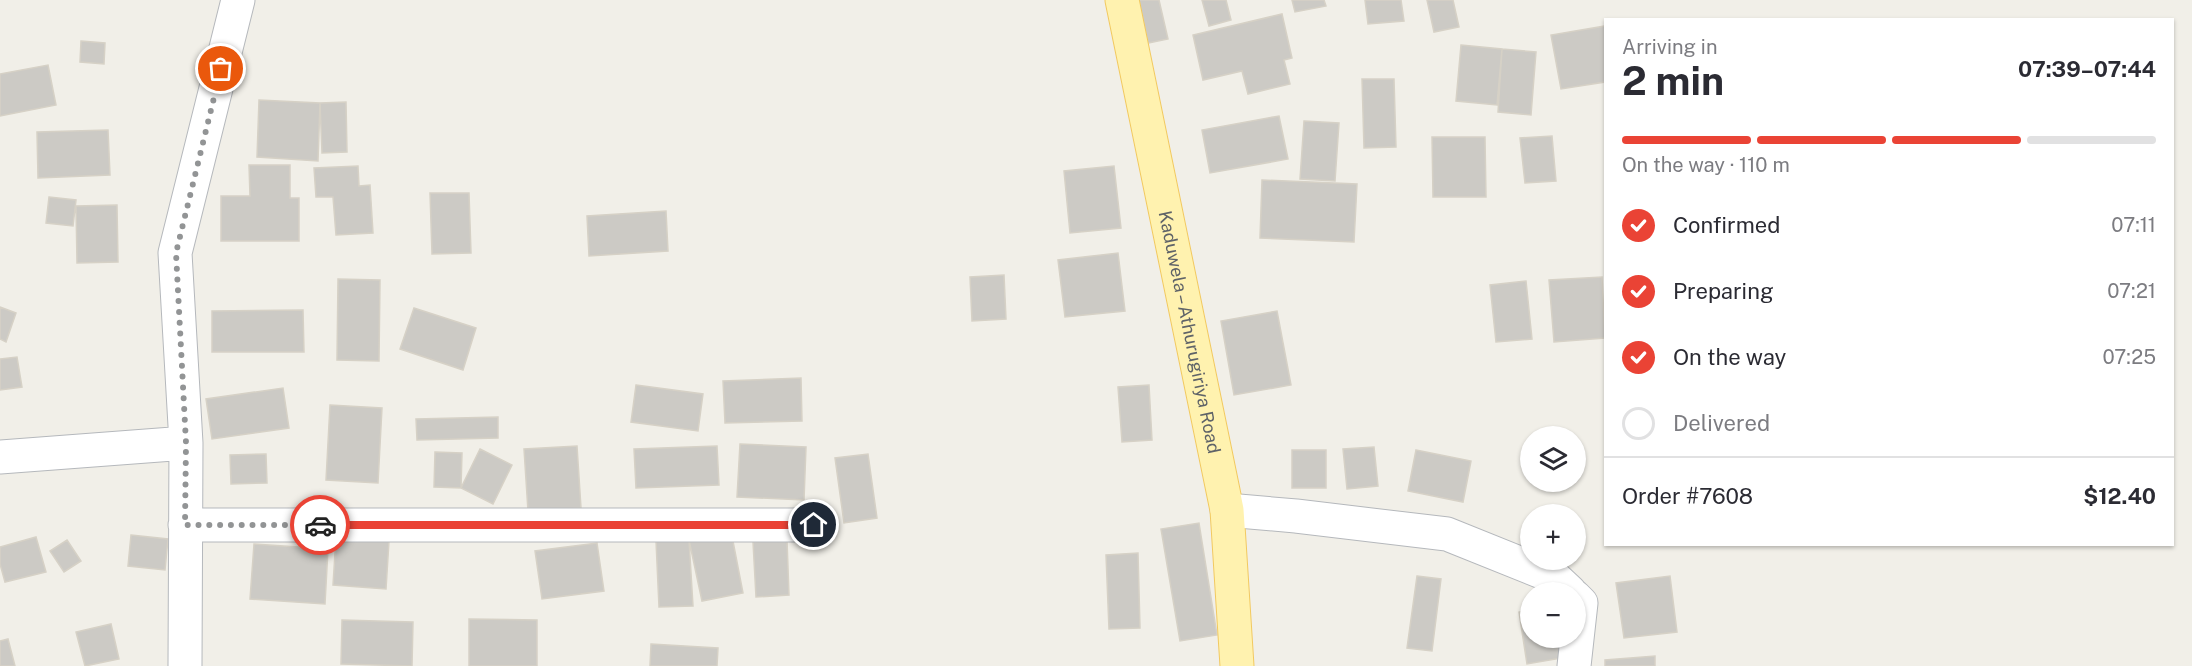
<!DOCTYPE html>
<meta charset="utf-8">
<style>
body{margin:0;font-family:"Public Sans",sans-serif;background:#f2f2f3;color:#2b2b33;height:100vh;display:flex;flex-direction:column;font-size:22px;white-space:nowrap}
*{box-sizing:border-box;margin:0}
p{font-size:20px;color:#7c7c81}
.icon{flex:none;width:33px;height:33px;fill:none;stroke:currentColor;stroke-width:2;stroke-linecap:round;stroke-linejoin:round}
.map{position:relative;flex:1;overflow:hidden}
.details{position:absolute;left:1604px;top:18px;width:570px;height:528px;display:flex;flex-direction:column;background:#fff;border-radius:0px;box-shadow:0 2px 4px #0004}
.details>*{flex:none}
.buttons{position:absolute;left:1520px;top:426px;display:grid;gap:12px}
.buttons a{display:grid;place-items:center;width:66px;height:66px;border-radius:50%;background:#fff;box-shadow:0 2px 4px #0004;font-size:30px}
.pin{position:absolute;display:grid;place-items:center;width:51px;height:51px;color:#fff;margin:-26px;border:3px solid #fff;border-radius:50%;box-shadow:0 2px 6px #0007}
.courier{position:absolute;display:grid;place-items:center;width:60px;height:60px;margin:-30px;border:4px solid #ea4335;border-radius:50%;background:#fff;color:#222;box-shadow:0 2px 8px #0007}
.headline em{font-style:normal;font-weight:700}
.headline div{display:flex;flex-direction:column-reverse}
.headline{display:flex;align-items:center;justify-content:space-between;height:102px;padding:0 18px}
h1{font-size:39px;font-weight:700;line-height:45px}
.bar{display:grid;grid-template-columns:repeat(4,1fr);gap:9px 6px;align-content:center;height:72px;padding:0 18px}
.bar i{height:8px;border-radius:4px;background:#e1e1e2}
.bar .current{background:#ea4335}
.bar p{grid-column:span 4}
.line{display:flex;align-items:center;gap:15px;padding:0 18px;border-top:2px solid #e1e1e2}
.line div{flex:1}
ol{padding:0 18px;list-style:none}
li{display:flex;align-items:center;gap:18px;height:66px}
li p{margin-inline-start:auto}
li .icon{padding:6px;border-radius:50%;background:#ea4335;color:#fff;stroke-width:4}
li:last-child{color:#7c7c81}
li i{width:33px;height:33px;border:3px solid #e1e1e2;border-radius:50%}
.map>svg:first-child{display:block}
.building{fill:#cccac5;stroke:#d6d1c6;stroke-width:1.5}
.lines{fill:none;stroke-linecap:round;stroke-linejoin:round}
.minor-casing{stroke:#b5b8bc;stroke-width:35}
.primary-casing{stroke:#f2c960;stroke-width:35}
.minor{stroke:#fff;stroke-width:33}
.primary{stroke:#fff2af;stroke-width:33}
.done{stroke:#929495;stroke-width:6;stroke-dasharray:0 10.8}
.route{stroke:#ea4335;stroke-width:8}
.labels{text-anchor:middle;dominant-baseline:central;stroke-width:4.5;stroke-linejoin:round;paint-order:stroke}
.street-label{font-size:18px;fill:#5f6368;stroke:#fff}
</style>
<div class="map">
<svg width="2192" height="666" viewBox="0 0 2192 666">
<rect width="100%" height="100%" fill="#f1efe8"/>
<path class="building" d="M1139 0H1159L1168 39 1148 43Z
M1202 0H1226L1231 20 1209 26Z
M1292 0H1324L1326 6 1295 12Z
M1365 0H1401L1404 21 1368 24Z
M1427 0H1453L1459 27 1434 32Z
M1282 14 1292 58 1284 60 1290 84 1248 94 1242 71 1203 80 1193 35Z
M1605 26V82L1561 89 1551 35Z
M81 41 105 43 104 64 80 62Z
M1461 45 1502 49 1497 105 1456 101Z
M1502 49 1536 52 1531 115 1498 112Z
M48 65 56 105 0 116V74Z
M1362 79H1394L1396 147 1364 148Z
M259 100 320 103 318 161 257 157Z
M346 102 347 152 322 153 320 103Z
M1279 116 1288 159 1210 173 1202 130Z
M1304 121 1339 123 1335 181 1300 179Z
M108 130 110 175 38 178 37 132Z
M1552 136 1556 181 1525 183 1520 138Z
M1432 137H1485L1486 197H1433Z
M249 165H290V198H299V241H221V196H250Z
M358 166 359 186 370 185 373 233 336 235 333 197H316L314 168Z
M1114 166 1121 228 1070 233 1064 171Z
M1262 180 1357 184 1354 242 1260 238Z
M430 193H469L471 253 432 254Z
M49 197 76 200 73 226 46 223Z
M117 205 118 262 77 263 76 206Z
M666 211 668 251 589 256 587 216Z
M1118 253 1125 311 1065 317 1058 260Z
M1004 275 1006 319 972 321 970 277Z
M1602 277 1605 338 1554 342 1549 280Z
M338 279 380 280 379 361 337 360Z
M1526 281 1532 339 1496 342 1490 285Z
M0 307 16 313 6 342 0 339Z
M414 308 476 328 463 370 400 349Z
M303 310 304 352H212V311Z
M1277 311 1291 385 1234 395 1221 321Z
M17 357 22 387 0 390V359Z
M801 378 802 421 725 423 723 381Z
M636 385 703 394 698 431 631 422Z
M1149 385 1152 440 1122 442 1118 387Z
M283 388 289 428 212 439 206 399Z
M330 405 382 408 378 483 326 480Z
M498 417V438L417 440 416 419Z
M740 444 806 447 804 500 737 497Z
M577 446 581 508 528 511 524 449Z
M717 446 719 485 636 488 634 449Z
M1374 447 1378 486 1347 489 1343 449Z
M480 449 512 465 493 504 461 488Z
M1292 450H1326V488H1292Z
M1416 450 1471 461 1463 502 1408 491Z
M435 452 462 453 461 488 434 487Z
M266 454 267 483 231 484 230 455Z
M868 454 877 518 844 523 835 458Z
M1199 523 1217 635 1180 641 1161 529Z
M731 531 743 593 702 601 689 540Z
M131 535 168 539 165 570 128 566Z
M36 537 46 572 5 582 0 564V547Z
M336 537 389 541 386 589 333 585Z
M67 540 81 561 64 572 50 551Z
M689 540 693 606 659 607 656 541Z
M787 540 789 595 756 597 753 542Z
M597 543 604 591 542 599 535 551Z
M254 544 328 549 325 604 250 599Z
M1138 553 1140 628 1109 629 1106 555Z
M1417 576 1441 579 1432 651 1407 648Z
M1670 576 1677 632 1624 638 1616 583Z
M1530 610V638H1559L1562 658 1527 664 1519 612Z
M469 619 537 620V666H469Z
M342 620 413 622 412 666 341 664Z
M111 624 119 659 85 666 76 632Z
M8 639 15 666H0V641Z
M651 644 718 648 717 666H650Z
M1655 656V666H1605V660Z"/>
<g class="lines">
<defs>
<path id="minor" d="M0 457 186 443
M1227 510 1296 516 1447 534 1554 577 1570 592
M185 525H814
M185 666 186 443 175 253 238 0
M1574 666 1581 603 1575 597"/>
<g id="primary">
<path id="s1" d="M1122 0 1227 510 1237 666"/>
</g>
</defs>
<use href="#minor" class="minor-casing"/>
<use href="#primary" class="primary-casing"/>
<use href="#minor" class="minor"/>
<use href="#primary" class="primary"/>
</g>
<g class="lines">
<path class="done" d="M221 69 176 253 186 443 185 525H320"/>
<path class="route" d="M320 525H814"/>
</g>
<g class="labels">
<g class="street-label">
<text stroke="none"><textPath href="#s1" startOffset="339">Kaduwela – Athurugiriya Road</textPath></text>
</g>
</g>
</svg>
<div class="buttons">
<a><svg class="icon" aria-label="layers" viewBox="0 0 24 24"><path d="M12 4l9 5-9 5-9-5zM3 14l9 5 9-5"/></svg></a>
<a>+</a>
<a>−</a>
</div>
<div class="pin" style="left:221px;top:69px;background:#ea580c"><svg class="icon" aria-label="bag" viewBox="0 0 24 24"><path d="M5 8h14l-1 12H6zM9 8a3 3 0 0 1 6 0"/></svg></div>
<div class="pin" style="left:814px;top:525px;background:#1f2937"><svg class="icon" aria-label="home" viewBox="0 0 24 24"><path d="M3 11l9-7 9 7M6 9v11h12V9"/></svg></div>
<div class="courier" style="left:320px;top:525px"><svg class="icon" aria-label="car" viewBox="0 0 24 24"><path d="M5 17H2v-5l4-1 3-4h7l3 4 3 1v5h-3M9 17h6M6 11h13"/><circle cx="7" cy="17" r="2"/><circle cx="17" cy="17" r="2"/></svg></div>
<section class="details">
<div class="headline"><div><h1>2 min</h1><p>Arriving in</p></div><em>07:39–07:44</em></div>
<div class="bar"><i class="current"></i><i class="current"></i><i class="current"></i><i></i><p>On the way · 110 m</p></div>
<ol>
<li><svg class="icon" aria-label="check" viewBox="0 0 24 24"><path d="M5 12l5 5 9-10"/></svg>Confirmed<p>07:11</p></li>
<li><svg class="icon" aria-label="check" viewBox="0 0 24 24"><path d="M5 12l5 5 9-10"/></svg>Preparing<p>07:21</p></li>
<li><svg class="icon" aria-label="check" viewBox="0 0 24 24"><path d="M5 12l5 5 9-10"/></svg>On the way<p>07:25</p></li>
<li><i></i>Delivered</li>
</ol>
<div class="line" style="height:78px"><div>Order #7608</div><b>$12.40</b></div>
</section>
</div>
